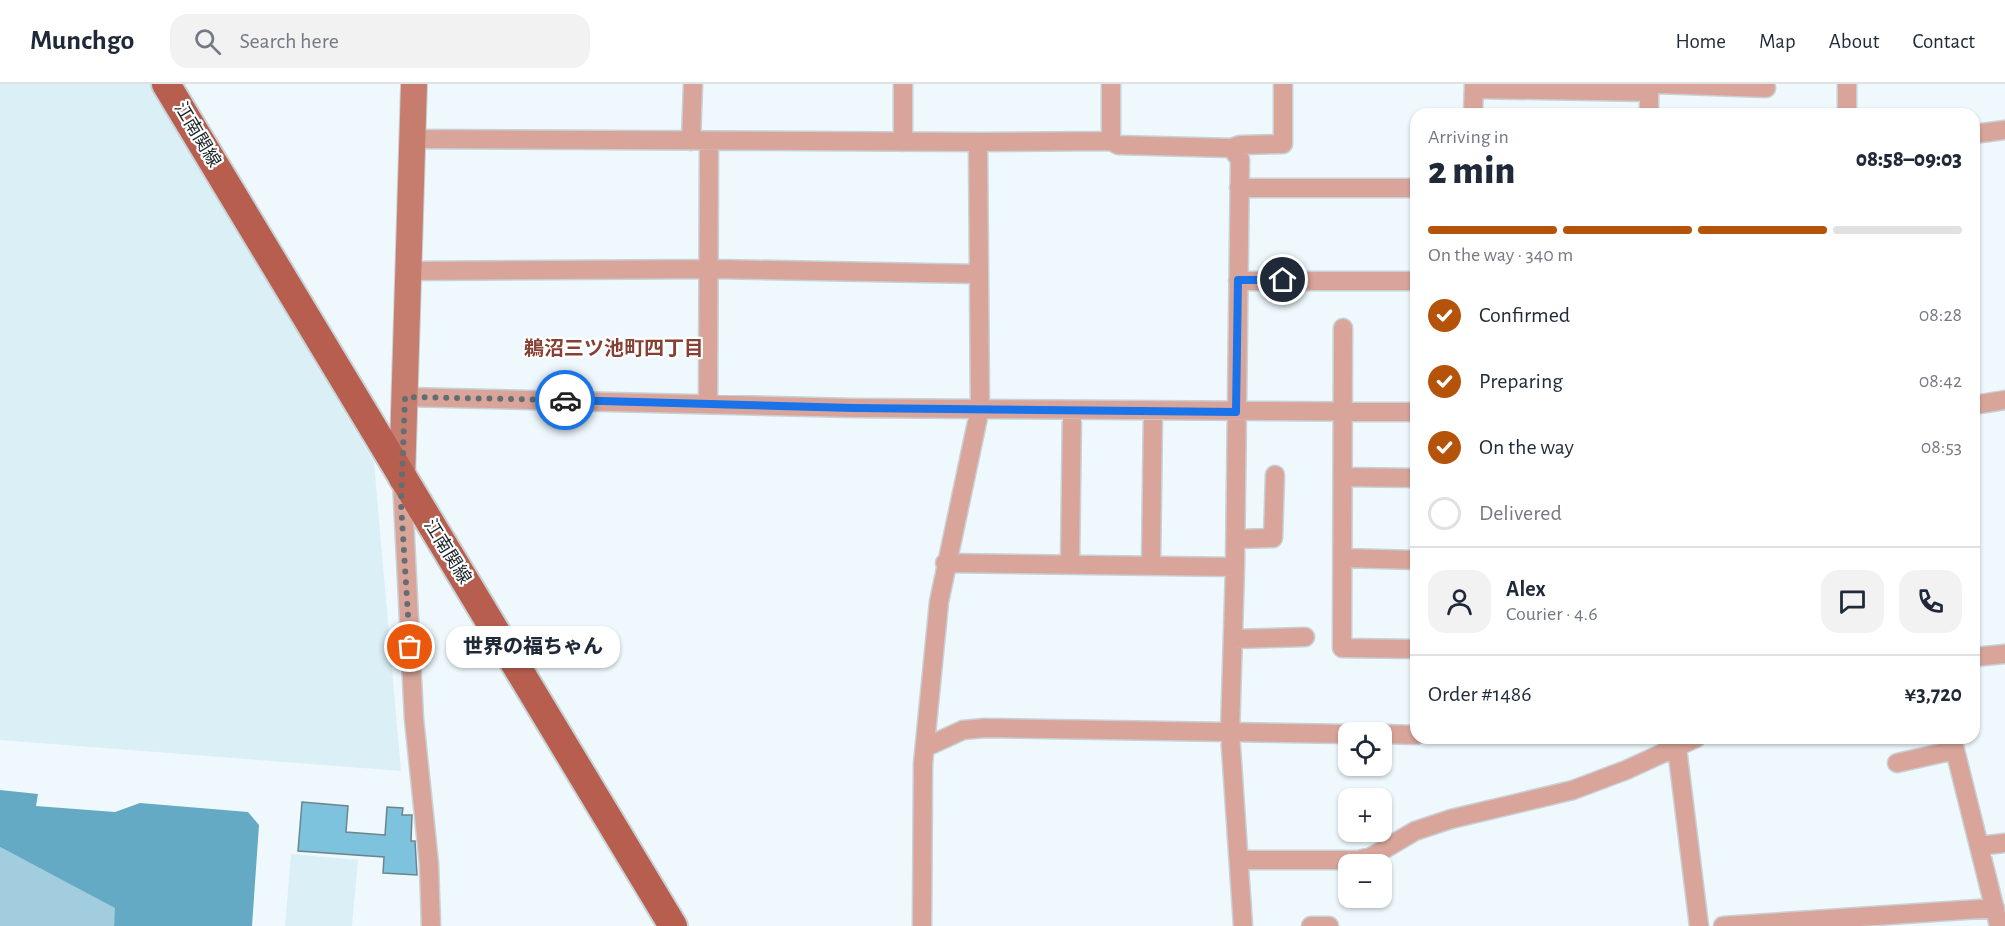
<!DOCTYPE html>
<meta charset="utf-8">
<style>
body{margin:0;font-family:"Alegreya Sans","Noto Sans JP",sans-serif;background:#f2f2f3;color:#1f2937;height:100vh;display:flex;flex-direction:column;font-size:22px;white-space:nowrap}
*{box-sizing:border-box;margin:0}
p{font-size:20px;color:#747a83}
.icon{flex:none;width:33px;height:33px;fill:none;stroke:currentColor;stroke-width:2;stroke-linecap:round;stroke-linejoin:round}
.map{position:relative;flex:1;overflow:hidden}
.drawer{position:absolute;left:1410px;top:24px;width:570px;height:636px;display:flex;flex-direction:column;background:#fff;border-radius:18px;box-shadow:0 2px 4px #0004}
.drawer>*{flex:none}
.buttons{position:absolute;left:1338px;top:638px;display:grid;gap:12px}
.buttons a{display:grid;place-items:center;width:54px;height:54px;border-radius:12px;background:#fff;box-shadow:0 2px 4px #0004;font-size:30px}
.pin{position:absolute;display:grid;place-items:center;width:51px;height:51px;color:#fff;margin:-26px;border:3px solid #fff;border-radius:50%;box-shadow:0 2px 6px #0007}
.courier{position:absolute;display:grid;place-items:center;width:60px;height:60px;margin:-30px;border:4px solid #1a73e8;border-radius:50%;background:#fff;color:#222;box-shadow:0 2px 8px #0007}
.bubble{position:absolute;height:42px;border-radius:18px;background:#fff;box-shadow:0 2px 4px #0004;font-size:20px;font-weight:800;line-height:42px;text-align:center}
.head em{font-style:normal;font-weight:800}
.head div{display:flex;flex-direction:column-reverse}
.head{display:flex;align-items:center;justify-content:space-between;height:102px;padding:0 18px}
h1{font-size:39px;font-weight:800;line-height:45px}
.bar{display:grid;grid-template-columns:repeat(4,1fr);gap:9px 6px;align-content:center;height:72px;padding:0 18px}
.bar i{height:8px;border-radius:4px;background:#e0e1e3}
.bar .active{background:#b45309}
.bar p{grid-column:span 4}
.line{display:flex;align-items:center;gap:15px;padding:0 18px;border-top:2px solid #e0e1e3}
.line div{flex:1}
.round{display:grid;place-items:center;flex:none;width:63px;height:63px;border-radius:18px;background:#f2f2f3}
ol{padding:0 18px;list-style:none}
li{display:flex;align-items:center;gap:18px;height:66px}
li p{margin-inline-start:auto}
li .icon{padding:6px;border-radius:50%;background:#b45309;color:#fff;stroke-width:4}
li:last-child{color:#747a83}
li i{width:33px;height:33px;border:3px solid #e0e1e3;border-radius:50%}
header{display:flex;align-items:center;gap:36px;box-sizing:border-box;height:84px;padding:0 30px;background:#fff;border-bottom:2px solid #e0e1e3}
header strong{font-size:28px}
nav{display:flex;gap:33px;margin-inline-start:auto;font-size:21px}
.search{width:420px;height:54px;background:#f2f2f3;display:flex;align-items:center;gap:15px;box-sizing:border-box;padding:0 21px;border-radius:18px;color:#747a83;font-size:22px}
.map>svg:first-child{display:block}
.built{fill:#dbeff7}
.green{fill:#a1cdde}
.water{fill:#65aac4}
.building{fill:#7dc3dd;stroke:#6d848d;stroke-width:1.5}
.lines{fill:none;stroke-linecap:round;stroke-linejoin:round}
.street-casing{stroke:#c8d2d6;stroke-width:21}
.secondary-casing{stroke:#c8d2d6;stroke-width:28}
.primary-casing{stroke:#c8d2d6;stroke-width:32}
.street{stroke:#d9a59b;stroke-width:18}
.secondary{stroke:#c67d6e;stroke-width:26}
.primary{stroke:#b75e4e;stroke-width:28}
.done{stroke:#646e71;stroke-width:6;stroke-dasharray:0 10.8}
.route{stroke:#1a73e8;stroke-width:8}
.labels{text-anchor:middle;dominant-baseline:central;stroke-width:4.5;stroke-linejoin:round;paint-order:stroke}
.street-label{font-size:18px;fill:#192326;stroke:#fff}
.neighbourhood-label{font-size:20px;font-weight:bold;fill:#874033;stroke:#fff}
</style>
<header>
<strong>Munchgo</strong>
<div class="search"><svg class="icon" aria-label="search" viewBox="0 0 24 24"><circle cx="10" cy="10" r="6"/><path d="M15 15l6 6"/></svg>Search here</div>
<nav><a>Home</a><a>Map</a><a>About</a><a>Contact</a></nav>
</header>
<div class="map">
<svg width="2005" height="842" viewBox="0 0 2005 842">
<rect width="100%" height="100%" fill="#eff9fd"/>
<path class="built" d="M0 0H150L374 378 401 687 0 656Z
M291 770 358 776 352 842H285Z"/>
<path class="green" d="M0 763 116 824 114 842H0Z"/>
<path class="water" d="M0 706 38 710 36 722 115 728 140 719 248 728 259 741 252 842H114L115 824 0 763Z"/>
<path class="building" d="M302 718 348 722 346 748 385 751 387 723 403 724 402 731H412L411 757H415L417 791 383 789 384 773 298 767Z"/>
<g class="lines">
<defs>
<path id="street" d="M1657 0 1766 4
M1474 5 1649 8
M1473 30 1474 0
M1649 30V0
M1847 30V0
M1974 50 2005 46
M412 55 978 58 1111 57 1118 61 1231 64 1240 75 1235 483 1230 649 1243 842
M691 57 693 0
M1111 57V0
M903 58V0
M1231 64 1240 61 1283 60V0
M1239 104H1416
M409 187 716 185 979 190
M1238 197H1416
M1343 244 1342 564 1416 565
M405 313 853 324 1416 328
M708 320 709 57
M1974 321 2005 316
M1343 393 1416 394
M402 395 414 635 429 780 431 842
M1236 455 1273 454 1275 391
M1343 474 1416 476
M945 479 1235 483
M1070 480 1072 326
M1151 481 1153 327
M1233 555 1305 553
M1974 573 2005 570
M1382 650 1416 651
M1665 654H1671L1677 664 1699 842
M1952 654 1999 842
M926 663 963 646 985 644 1348 650
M1897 679 1955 666
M1979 762 2005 759
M1240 776H1358L1371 773 1415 747 1451 735 1573 706 1626 686 1696 654
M922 842 923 680 939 518 980 324 978 58
M1311 842H1329
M1723 842 1995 824"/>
<path id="secondary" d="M402 395 414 0"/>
<path id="primary" d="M166 0 673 842"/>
</defs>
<use href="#street" class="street-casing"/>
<use href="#secondary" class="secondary-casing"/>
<use href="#primary" class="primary-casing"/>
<use href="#street" class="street"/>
<use href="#secondary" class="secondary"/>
<use href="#primary" class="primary"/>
</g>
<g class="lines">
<path class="done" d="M410 563 401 420 405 313 565 316"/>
<path class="route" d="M565 316 853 324 1236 328 1238 196H1283"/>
</g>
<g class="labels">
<g class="street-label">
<text transform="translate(197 51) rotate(59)">江南関線</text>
<text transform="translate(447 468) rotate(58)">江南関線</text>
</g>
<g class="neighbourhood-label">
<text x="614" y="265">鵜沼三ツ池町四丁目</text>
</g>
</g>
</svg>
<div class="buttons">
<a><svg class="icon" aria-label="locate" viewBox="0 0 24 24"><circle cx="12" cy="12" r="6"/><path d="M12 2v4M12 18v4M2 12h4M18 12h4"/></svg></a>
<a>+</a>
<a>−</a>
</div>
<div class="pin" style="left:410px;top:563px;background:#ea580c"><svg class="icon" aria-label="bag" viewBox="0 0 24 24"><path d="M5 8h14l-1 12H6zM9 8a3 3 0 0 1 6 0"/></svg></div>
<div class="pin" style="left:1283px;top:196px;background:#1f2937"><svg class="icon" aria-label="home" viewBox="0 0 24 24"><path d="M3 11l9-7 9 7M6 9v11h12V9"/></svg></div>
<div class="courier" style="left:565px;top:316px"><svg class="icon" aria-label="car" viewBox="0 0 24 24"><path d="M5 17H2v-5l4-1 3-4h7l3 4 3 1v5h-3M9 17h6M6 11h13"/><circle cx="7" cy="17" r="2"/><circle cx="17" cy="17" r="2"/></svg></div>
<div class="bubble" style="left:446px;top:542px;width:174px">世界の福ちゃん</div>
<section class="drawer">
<div class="head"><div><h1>2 min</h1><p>Arriving in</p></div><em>08:58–09:03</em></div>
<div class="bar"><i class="active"></i><i class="active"></i><i class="active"></i><i></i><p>On the way · 340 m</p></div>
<ol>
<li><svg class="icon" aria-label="check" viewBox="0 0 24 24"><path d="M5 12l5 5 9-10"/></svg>Confirmed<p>08:28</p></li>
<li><svg class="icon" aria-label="check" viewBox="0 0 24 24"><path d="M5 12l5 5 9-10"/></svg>Preparing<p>08:42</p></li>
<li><svg class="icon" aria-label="check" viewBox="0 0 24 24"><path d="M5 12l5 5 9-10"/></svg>On the way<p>08:53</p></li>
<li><i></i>Delivered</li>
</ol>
<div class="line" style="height:108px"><a class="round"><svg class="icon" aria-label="person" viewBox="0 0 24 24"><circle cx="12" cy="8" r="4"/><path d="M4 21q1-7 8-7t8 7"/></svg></a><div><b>Alex</b><p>Courier · 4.6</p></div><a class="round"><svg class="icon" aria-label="chat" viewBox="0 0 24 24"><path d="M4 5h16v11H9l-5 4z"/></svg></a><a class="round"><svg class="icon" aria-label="phone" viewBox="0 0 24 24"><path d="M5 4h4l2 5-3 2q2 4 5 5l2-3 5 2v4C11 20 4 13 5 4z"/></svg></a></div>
<div class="line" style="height:78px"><div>Order #1486</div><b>¥3,720</b></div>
</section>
</div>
